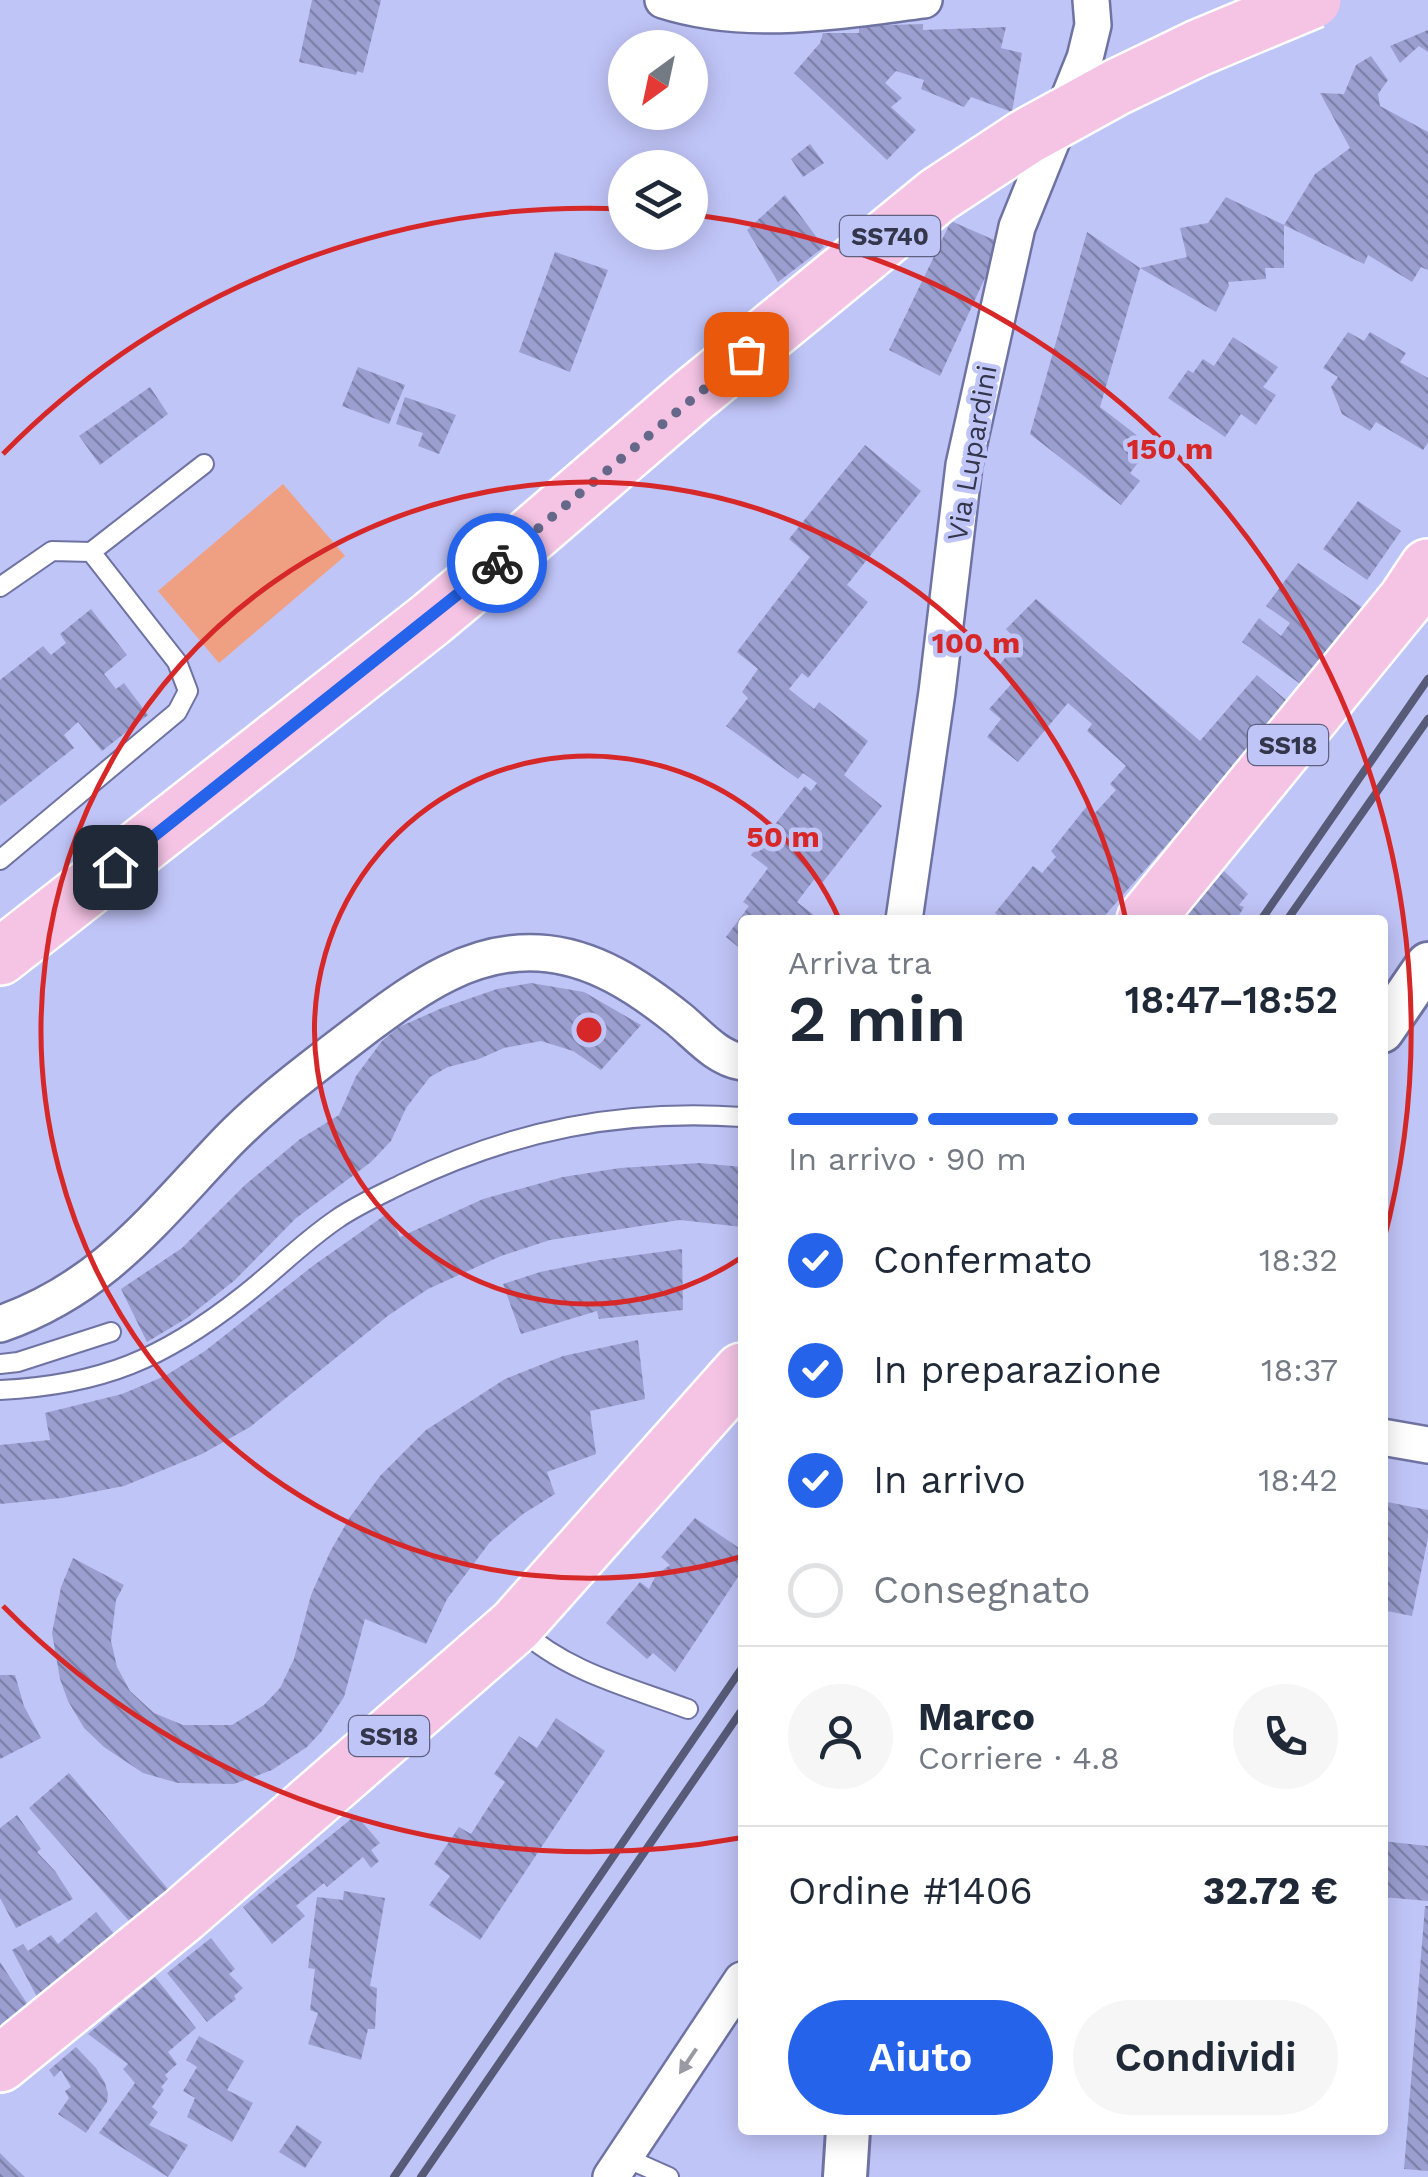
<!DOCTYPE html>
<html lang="it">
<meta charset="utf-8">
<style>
body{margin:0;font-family:"Work Sans",sans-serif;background:#f6f6f7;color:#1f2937;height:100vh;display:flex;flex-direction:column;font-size:38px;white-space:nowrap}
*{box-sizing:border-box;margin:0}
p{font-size:32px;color:#747a83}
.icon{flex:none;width:55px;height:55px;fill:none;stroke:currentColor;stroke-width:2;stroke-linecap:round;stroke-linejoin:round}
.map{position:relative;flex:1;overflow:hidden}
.drawer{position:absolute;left:738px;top:915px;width:650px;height:1220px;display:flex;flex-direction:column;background:#fff;border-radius:10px;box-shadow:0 5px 25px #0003}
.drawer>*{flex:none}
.needle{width:65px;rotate:213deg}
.tools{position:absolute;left:608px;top:30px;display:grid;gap:20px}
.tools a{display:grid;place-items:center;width:100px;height:100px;border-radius:50%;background:#fff;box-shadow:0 5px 25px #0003;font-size:50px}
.pin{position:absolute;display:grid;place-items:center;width:85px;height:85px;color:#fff;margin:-42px;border-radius:20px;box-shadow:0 5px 15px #0006}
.courier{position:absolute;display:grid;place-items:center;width:100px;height:100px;margin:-50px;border:8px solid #2563eb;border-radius:50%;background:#fff;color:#222;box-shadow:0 2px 12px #0007}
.headline em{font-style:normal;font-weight:600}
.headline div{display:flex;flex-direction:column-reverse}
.headline{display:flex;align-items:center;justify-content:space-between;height:170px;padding:0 50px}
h1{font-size:65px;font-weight:600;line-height:75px}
.bar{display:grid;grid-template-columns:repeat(4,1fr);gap:15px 10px;align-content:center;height:120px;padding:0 50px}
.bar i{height:12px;border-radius:8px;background:#e0e1e3}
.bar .on{background:#2563eb}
.bar p{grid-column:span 4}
.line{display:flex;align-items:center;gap:25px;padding:0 50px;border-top:2px solid #e0e1e3}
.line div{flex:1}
.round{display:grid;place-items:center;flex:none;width:105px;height:105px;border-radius:52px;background:#f6f6f7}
ol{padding:0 50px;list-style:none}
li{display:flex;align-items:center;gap:30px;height:110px}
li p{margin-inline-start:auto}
li .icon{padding:10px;border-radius:50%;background:#2563eb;color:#fff;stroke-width:4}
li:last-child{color:#747a83}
li i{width:55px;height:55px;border:5px solid #e0e1e3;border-radius:50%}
.action{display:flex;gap:20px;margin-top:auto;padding:20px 50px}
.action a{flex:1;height:115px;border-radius:60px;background:#2563eb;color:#fff;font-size:40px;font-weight:600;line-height:115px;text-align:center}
.action a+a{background:#f6f6f7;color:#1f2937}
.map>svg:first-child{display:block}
.park{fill:#ef9f82}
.building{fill:url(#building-back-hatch)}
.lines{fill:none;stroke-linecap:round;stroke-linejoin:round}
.service-casing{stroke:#6f73a2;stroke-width:22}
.minor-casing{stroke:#6f73a2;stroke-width:40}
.tertiary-casing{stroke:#6f73a2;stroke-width:48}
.primary-casing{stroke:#fff;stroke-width:60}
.service{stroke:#fff;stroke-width:18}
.minor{stroke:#fff;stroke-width:35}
.tertiary{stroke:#fff;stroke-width:42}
.primary{stroke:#f5c4e5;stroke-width:55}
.rail{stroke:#585b77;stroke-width:8}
.primary-bridge-casing{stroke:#fff;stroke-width:60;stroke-linecap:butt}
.primary-bridge{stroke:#f5c4e5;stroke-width:55}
.oneway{fill:#9a9aa5}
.done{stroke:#656888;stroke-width:10;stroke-dasharray:0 18}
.route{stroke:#2563eb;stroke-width:12}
.ring{fill:none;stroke:#d62828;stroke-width:5}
.labels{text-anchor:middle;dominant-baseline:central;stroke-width:9;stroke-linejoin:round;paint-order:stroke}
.shield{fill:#c0c5f8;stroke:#5e617f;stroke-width:2.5}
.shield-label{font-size:25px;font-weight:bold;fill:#34364b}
.street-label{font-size:28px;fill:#34364b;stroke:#c0c5f8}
.centre{fill:#d62828;stroke:#c0c5f8;stroke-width:5}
.ring-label{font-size:30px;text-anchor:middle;font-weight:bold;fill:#d62828;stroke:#c0c5f8;stroke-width:9;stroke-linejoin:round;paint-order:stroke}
</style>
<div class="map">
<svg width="1428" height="2177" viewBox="0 0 1428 2177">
<defs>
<pattern id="building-back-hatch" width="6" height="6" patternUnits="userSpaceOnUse" patternTransform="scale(2.5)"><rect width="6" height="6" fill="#9a9fd0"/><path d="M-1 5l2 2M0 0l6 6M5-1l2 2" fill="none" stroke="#7e82ab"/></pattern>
</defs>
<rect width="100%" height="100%" fill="#c0c5f8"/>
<path class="park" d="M283 484 345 556 219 663 158 591Z"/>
<path class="building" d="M312 0H381L363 73 357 71 356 75 299 62Z
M923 24V30L1006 27 1001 48 1022 53 1012 112 971 97 964 107 921 89 924 80 896 71 885 83 902 98 891 107 916 130 887 160 794 73 820 43 823 33H859V26Z
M1428 30V52L1419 46 1400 63 1390 46Z
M1371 56 1388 80 1378 94 1380 106 1428 132V270L1421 267 1412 282 1368 255 1364 264 1284 225 1315 174 1350 148 1320 93 1344 94 1356 65Z
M810 144 824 163 803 177 791 159Z
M785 195 824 247 778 282 747 230Z
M1226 197 1284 225V268H1265L1266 279 1228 282 1229 286 1216 312 1140 268 1187 257 1180 228 1208 223Z
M951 221 1001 243 940 376 889 350Z
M1087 232 1140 268 1100 407 1143 440 1144 455 1130 473 1140 481 1121 505 1030 434Z
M555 252 608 270 570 372 519 352Z
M1348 332 1364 341 1370 332 1406 353 1400 362 1428 378V443L1423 450 1376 422 1370 431 1342 414 1331 387 1338 377 1323 368Z
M1233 337 1278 367 1263 387 1276 395 1256 425 1241 414 1225 437 1168 398 1188 370 1193 373 1203 359 1214 366Z
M358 367 405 385 389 424 342 406Z
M150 387 168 414 100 465 79 436Z
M405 397 456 415 439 454 418 446 423 433 396 424Z
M865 445 921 491 847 585 868 602 808 678 802 673 789 689 814 709 819 702 868 741 844 775 882 806 823 882 816 877 797 902 820 920H742V950L726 937 749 906 743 902 768 868 751 855 805 786 811 791 817 783 803 773 798 779 726 726 748 698 742 692 758 669 737 652 810 557 789 539Z
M1358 501 1401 531 1367 580 1323 549Z
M1298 563 1363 608 1306 688 1242 642 1259 618 1281 636 1290 623 1266 606Z
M1036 599 1200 741 1257 675 1293 706 1229 774 1101 920H1004L995 913 1033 866 1042 873 1056 857 1051 851 1087 806 1095 813 1116 790 1110 784 1126 766 1087 731 1092 724 1068 703 1018 762 987 737 1001 719 989 709 1014 681 998 667 1008 654 1003 649 1013 636 1006 629Z
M91 609 127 655 104 674 116 689 124 683 148 715 102 751 78 722 64 735 74 748 0 806V680L43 646 51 655 66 643 60 634Z
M1224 871 1248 894 1239 905 1244 907 1236 920H1182Z
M531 983 584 992 641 1025 601 1070 573 1051 541 1041 504 1048 479 1059 448 1067 430 1077 406 1108 391 1141 371 1162 295 1219 235 1280 187 1318 147 1342 121 1289 182 1248 245 1185 300 1139 339 1115 356 1076 382 1041 399 1027 442 1008 497 989Z
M700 1163 742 1167V1227L680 1220 550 1240 501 1256 428 1289 389 1315 250 1427 202 1454 124 1486 62 1498 0 1504V1445L50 1440 45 1413 122 1394 165 1376 205 1351 314 1265 388 1213 400 1237 483 1199 563 1177 620 1168Z
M682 1249 683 1310 599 1319 597 1311 521 1334 503 1284 540 1272 600 1260Z
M638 1340 645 1399 590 1411 596 1454 547 1472 555 1494 523 1514 490 1542 447 1599 426 1644 365 1619 344 1697 321 1732 307 1747 272 1770 234 1784 178 1783 143 1773 104 1747 84 1728 68 1701 60 1679 52 1633 61 1587 73 1558 124 1585 116 1600 111 1641 117 1667 130 1691 154 1713 183 1725H232L264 1705 280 1688 294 1659 311 1595 330 1552 350 1517 380 1476 426 1430 505 1379 563 1356Z
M1382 1501 1428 1510V1538L1412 1616 1382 1610Z
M695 1518 742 1550V1571L675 1672 653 1653 647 1659 606 1623 640 1582 649 1589 656 1575 670 1565 661 1557Z
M0 1675H15L24 1706 41 1738 0 1759Z
M556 1718 605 1751 480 1940 429 1905 450 1876 434 1864 459 1827 471 1834 496 1795 505 1782 494 1774 519 1736 537 1748Z
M69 1773 168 1889 129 1921 29 1808Z
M17 1815 41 1849 37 1852 55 1871 73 1899 16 1928 0 1898V1828Z
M356 1815 380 1843 371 1850 379 1861 371 1868 363 1857 327 1887 324 1883 296 1906 305 1916 272 1944 243 1907Z
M1382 1841 1428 1846V1901L1382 1897Z
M344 1891 385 1898 370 1986 377 1988 375 2029H368L361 2060 308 2044 318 2013 310 2010 315 1969 308 1968 317 1897 343 1900Z
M1425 1906H1428V2171L1404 2169Z
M96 1912 125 1947 44 2010 12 1950 23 1944 28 1951 51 1935 58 1944Z
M211 1938 235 1969 229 1974 243 1988 234 1996 236 1999 207 2022 167 1973Z
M0 1962 32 2011 0 2036Z
M155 1977 196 2028 168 2052 177 2064 165 2075 168 2079 161 2087 164 2090 152 2107 158 2112 149 2125 188 2145 168 2177 99 2133 135 2083 123 2069 128 2064 88 2034Z
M199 2036 244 2061 227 2090 253 2103 232 2142 187 2117 195 2098 183 2091 197 2067 186 2060Z
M76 2047 96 2068 105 2083 108 2094 107 2102 86 2133 58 2114 69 2098 65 2091 71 2087 61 2070 54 2077 49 2070Z
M297 2125 322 2142 305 2168 279 2152Z
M0 2153 11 2164 25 2177H0Z"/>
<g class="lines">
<defs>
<path id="service" d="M0 587 52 551 91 552 204 464
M0 860 177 712 188 691 177 662 91 552
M0 1364 18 1362 111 1332
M0 1390C102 1385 163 1359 243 1296 275 1271 303 1242 337 1219 357 1205 382 1194 404 1183 514 1130 621 1109 742 1117
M519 1628C566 1672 629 1687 688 1709
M624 2157 669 2177"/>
<path id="minor" d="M663 0C748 27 837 11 924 0
M904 920 937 692 964 465 1017 227 1085 58 1093 25 1091 0
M0 1324C104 1288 155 1217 228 1141 270 1098 320 1062 368 1025 419 987 472 949 539 953 593 956 639 987 680 1020 699 1036 717 1058 742 1062
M1382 1437 1428 1445
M611 2177 742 1980"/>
<path id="tertiary" d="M1382 1031 1428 964
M845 2177 848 2130"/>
<path id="primary" d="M1145 920 1406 600 1428 567
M0 957 430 620 516 548
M0 2064 183 1915 516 1625 742 1371"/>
</defs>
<use href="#service" class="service-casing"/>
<use href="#minor" class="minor-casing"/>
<use href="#tertiary" class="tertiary-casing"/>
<use href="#primary" class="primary-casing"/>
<use href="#service" class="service"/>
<use href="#minor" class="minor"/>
<use href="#tertiary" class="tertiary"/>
<use href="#primary" class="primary"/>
<path class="rail" d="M1261 920 1428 679
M1287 920 1428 719
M394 2177 742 1668
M421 2177 742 1710"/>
<defs>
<path id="primary-bridge" d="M516 548 691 397 938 195 1026 137 1117 87 1198 48 1313 0"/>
</defs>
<use href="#primary-bridge" class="primary-bridge-casing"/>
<use href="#primary-bridge" class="primary-bridge"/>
</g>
<defs><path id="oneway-solid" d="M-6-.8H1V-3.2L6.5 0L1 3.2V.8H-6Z" transform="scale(2.5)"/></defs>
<use class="oneway" href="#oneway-solid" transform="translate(688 2061) rotate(124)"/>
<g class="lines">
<path class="done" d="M497 563 746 354"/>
<path class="route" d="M115 867 497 563"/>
</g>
<g class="ring">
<path d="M742 1257A274 274 0 1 1 839 919"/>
<path d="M740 1557A548 548 0 1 1 1125 916"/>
<path d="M739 1838A822 822 0 0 1 3 1606M3 454A822 822 0 0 1 625 209M696 215A822 822 0 0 1 1383 1243"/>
</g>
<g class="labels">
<g class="shield">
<rect x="840" y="216" width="100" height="40" rx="8"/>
<rect x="1248" y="725" width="80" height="40" rx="8"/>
<rect x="349" y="1716" width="80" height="40" rx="8"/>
</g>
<g class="shield-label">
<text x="890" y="236">SS740</text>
<text x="1288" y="745">SS18</text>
<text x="389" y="1736">SS18</text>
</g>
<g class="street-label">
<text transform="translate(972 453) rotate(-80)">Via Lupardini</text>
</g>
</g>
<circle cx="589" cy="1030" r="15" class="centre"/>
<g class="ring-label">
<text x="1170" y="459">150 m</text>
<text x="976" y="653">100 m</text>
<text x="783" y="847">50 m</text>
</g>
</svg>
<div class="tools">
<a><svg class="needle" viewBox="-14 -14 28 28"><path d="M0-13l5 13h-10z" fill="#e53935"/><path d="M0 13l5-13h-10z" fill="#747a83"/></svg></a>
<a><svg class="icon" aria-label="layers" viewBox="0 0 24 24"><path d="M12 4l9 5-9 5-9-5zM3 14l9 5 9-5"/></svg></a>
</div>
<div class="pin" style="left:746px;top:354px;background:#ea580c"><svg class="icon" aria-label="bag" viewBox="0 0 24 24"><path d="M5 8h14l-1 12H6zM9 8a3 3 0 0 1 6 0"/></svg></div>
<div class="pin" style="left:115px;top:867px;background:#1f2937"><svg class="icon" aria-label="home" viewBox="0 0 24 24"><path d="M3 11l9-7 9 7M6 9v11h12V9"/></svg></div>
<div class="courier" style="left:497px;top:563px"><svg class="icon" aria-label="bike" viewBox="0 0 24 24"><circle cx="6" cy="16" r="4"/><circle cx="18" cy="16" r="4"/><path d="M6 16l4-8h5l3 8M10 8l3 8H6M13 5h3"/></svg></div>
<section class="drawer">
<div class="headline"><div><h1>2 min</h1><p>Arriva tra</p></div><em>18:47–18:52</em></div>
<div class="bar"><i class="on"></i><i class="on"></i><i class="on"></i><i></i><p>In arrivo · 90 m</p></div>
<ol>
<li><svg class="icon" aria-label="check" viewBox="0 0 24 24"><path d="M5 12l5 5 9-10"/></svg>Confermato<p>18:32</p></li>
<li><svg class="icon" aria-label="check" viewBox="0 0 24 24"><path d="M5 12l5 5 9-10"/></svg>In preparazione<p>18:37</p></li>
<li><svg class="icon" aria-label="check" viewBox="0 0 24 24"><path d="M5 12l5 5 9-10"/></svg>In arrivo<p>18:42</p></li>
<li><i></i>Consegnato</li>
</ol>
<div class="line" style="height:180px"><a class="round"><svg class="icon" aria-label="person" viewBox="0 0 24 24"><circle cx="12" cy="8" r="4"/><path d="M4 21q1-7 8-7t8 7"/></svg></a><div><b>Marco</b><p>Corriere · 4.8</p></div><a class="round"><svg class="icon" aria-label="phone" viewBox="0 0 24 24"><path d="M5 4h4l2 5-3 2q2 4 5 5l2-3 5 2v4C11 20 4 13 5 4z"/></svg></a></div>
<div class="line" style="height:130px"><div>Ordine #1406</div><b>32.72 €</b></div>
<div class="action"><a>Aiuto</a><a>Condividi</a></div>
</section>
</div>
